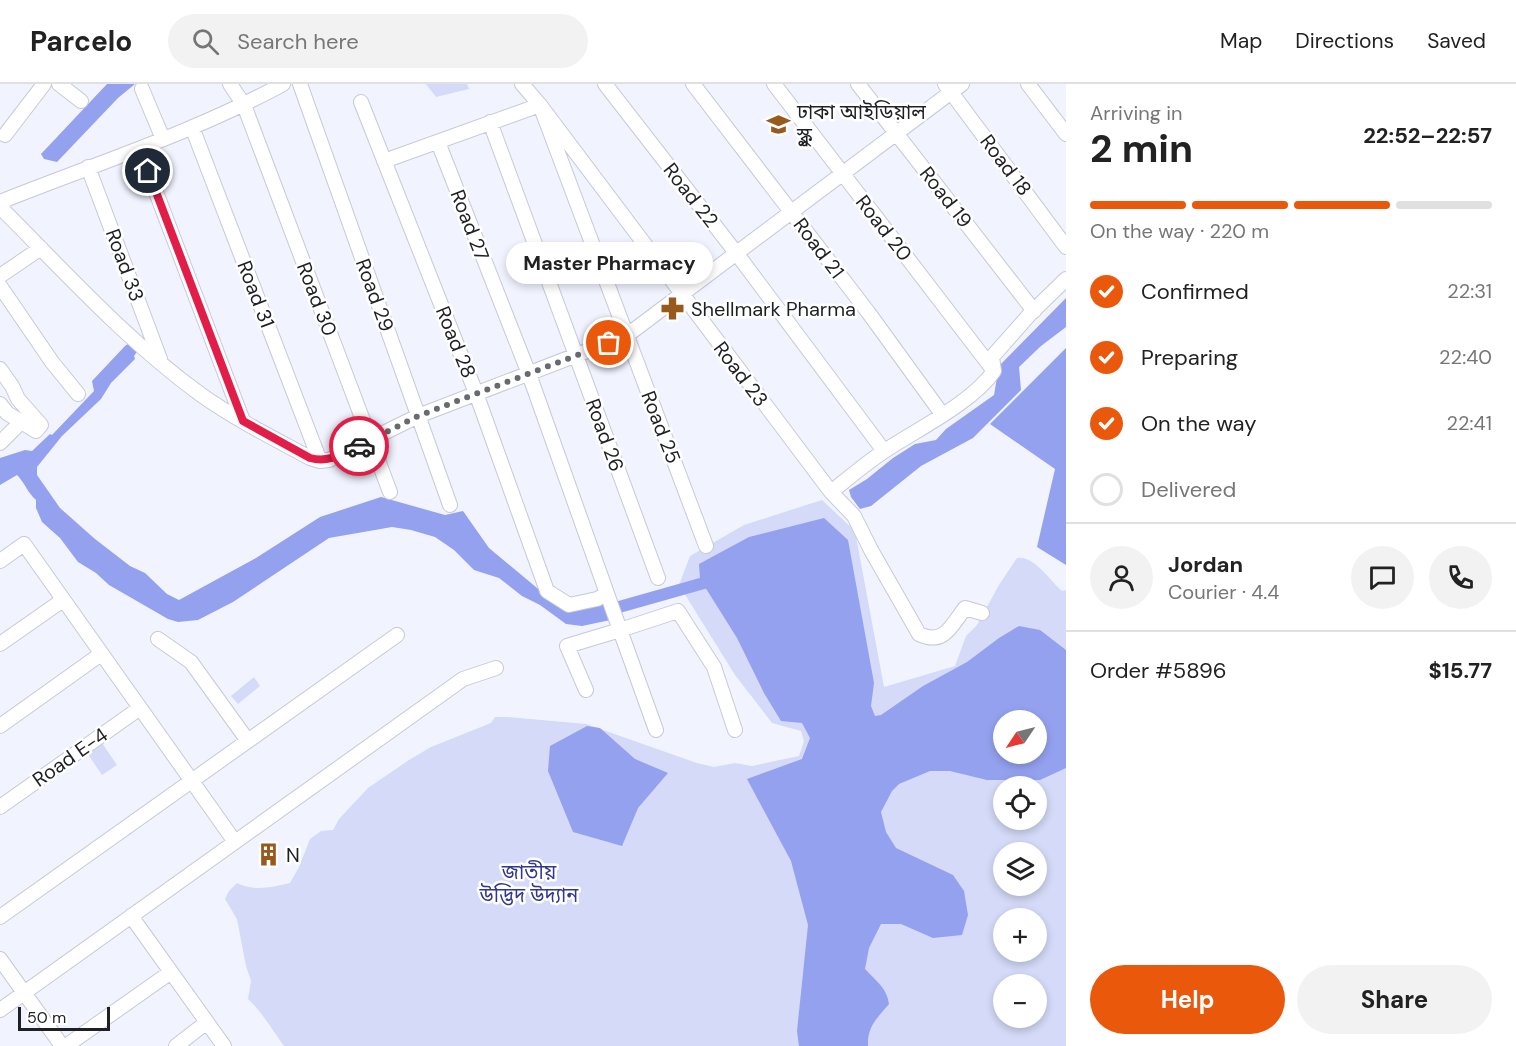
<!DOCTYPE html>
<meta charset="utf-8">
<style>
body{margin:0;font-family:"DM Sans","Noto Sans Bengali",sans-serif;background:#f2f2f2;color:#222;height:100vh;display:flex;flex-direction:column;font-size:22px;white-space:nowrap}
*{box-sizing:border-box;margin:0}
p{font-size:20px;color:#767676}
.icon{flex:none;width:33px;height:33px;fill:none;stroke:currentColor;stroke-width:2;stroke-linecap:round;stroke-linejoin:round}
.map{position:relative;flex:1;overflow:hidden}
.side{display:flex;flex-direction:column;background:#fff;width:450px}
.side>*{flex:none}
.needle{width:39px;rotate:235deg}
.fabs{position:absolute;left:993px;top:626px;display:grid;gap:12px}
.fabs a{display:grid;place-items:center;width:54px;height:54px;border-radius:50%;background:#fff;box-shadow:0 3px 9px #0003;font-size:30px}
.scale{position:absolute;left:18px;bottom:15px;width:92px;box-sizing:border-box;padding-left:6px;border:3px solid #1f2025;border-top:0;font-size:16px;line-height:21px;white-space:nowrap;color:#1f2025;-webkit-text-stroke:4px #fff;paint-order:stroke}
.pin{position:absolute;display:grid;place-items:center;width:51px;height:51px;color:#fff;margin:-26px;border:3px solid #fff;border-radius:50%;box-shadow:0 2px 6px #0007}
.courier{position:absolute;display:grid;place-items:center;width:60px;height:60px;margin:-30px;border:4px solid #e11d48;border-radius:50%;background:#fff;color:#222;box-shadow:0 2px 8px #0007}
.bubble{position:absolute;height:42px;border-radius:21px;background:#fff;box-shadow:0 3px 9px #0003;font-size:20px;font-weight:700;line-height:42px;text-align:center}
.headline em{font-style:normal;font-weight:700}
.headline div{display:flex;flex-direction:column-reverse}
.headline{display:flex;align-items:center;justify-content:space-between;height:102px;padding:0 24px}
h1{font-size:39px;font-weight:700;line-height:45px}
.bar{display:grid;grid-template-columns:repeat(4,1fr);gap:9px 6px;align-content:center;height:72px;padding:0 24px}
.bar i{height:8px;border-radius:4px;background:#e0e0e0}
.bar .selected{background:#ea580c}
.bar p{grid-column:span 4}
.line{display:flex;align-items:center;gap:15px;padding:0 24px;border-top:2px solid #e0e0e0}
.line div{flex:1}
.round{display:grid;place-items:center;flex:none;width:63px;height:63px;border-radius:32px;background:#f2f2f2}
ol{padding:0 24px;list-style:none}
li{display:flex;align-items:center;gap:18px;height:66px}
li p{margin-inline-start:auto}
li .icon{padding:6px;border-radius:50%;background:#ea580c;color:#fff;stroke-width:4}
li:last-child{color:#767676}
li i{width:33px;height:33px;border:3px solid #e0e0e0;border-radius:50%}
.action{display:flex;gap:12px;margin-top:auto;padding:12px 24px}
.action a{flex:1;height:69px;border-radius:36px;background:#ea580c;color:#fff;font-size:24px;font-weight:700;line-height:69px;text-align:center}
.action a+a{background:#f2f2f2;color:#222}
header{display:flex;align-items:center;gap:36px;box-sizing:border-box;height:84px;padding:0 30px;background:#fff;border-bottom:2px solid #e0e0e0}
header strong{font-size:28px}
nav{display:flex;gap:33px;margin-inline-start:auto;font-size:21px}
.search{width:420px;height:54px;background:#f2f2f2;display:flex;align-items:center;gap:15px;box-sizing:border-box;padding:0 21px;border-radius:33px;color:#767676;font-size:22px}
main{display:flex;flex:1;min-height:0}
.map>svg:first-child{display:block}
.green{fill:#d4daf7;fill-rule:evenodd}
.water{fill:#94a1ef;fill-rule:evenodd}
.lines{fill:none;stroke-linecap:round;stroke-linejoin:round}
.canal{stroke:#94a1ef;stroke-width:12}
.minor-casing{stroke:#c6c9d7;stroke-width:16}
.minor{stroke:#fff;stroke-width:14}
.done{stroke:#686a71;stroke-width:6;stroke-dasharray:0 10.8}
.route{stroke:#e11d48;stroke-width:8}
.labels{text-anchor:middle;dominant-baseline:central;stroke-width:5;stroke-linejoin:round;paint-order:stroke}
.poi-label{font-size:20px;fill:#1f2025;stroke:#fff;text-anchor:start}
.street-label{font-size:20px;fill:#1f2025;stroke:#fff}
.park-label{font-size:20px;fill:#33368f;stroke:#fff}
</style>
<header>
<strong>Parcelo</strong>
<div class="search"><svg class="icon" aria-label="search" viewBox="0 0 24 24"><circle cx="10" cy="10" r="6"/><path d="M15 15l6 6"/></svg>Search here</div>
<nav><a>Map</a><a>Directions</a><a>Saved</a></nav>
</header>
<main>
<div class="map">
<svg width="1066" height="962" viewBox="0 0 1066 962">
<rect width="100%" height="100%" fill="#f1f4ff"/>
<path class="green" d="M426 0H467L469 5 436 13Z
M822 416 855 447 884 603 955 582 966 552 977 541 999 501 1017 474C1034 471 1050 497 1062 507L1066 506V962H284C273 947 262 928 248 915L251 897 246 882 237 835 225 815 229 807 237 799C255 808 272 803 290 799L299 783 310 755 321 747 333 746 339 735 368 704 409 676 431 663 491 639 495 633H507L586 640 697 679 714 683 735 679 752 682 799 672 804 657 801 647 772 639 735 591 679 501 690 472 744 441ZM1004 636H1036V669H1004ZM1004 702H1036V735H1004ZM1004 768H1036V801H1004ZM1004 834H1036V867H1004ZM1004 900H1036V933H1004Z
M254 593 260 602 238 620 231 612Z
M102 659 117 681 102 691 87 669Z"/>
<path class="water" d="M107 0H135L118 14 57 78 44 75 41 70Z
M1066 214V243L1041 262 1019 283 1021 306 973 354 921 382 871 422 860 425 851 413 849 406 867 395 893 374 915 360 936 356 946 345 994 311 999 282Z
M132 257 140 263 134 272 135 275 111 299 101 315 62 352 37 383V391L60 424 95 455 130 482 145 489 167 510 179 516 256 474 320 433 381 413 445 431 463 427 489 464 549 514H608L615 535 582 542 566 540 540 521 522 512 499 494 474 486 454 466 435 453 411 446 392 443 329 454 233 518 198 536 178 538 168 535 109 501 96 489 78 478 60 454 42 438 36 424V416C27 408 25 399 17 391L0 401V374L25 366 32 367 50 350 52 351 94 307 92 297 125 262Z
M1066 264V481L1037 463 1055 385 990 340Z
M824 434 848 456 874 599 871 622 875 632 881 631 923 602 967 578 999 554 1019 542 1040 546 1066 566V684L1040 696H987L950 687H930L899 700 892 707 881 728 886 748 896 764 953 791 964 807 968 831 962 851 933 854 901 840H881L869 864 865 885C876 897 887 904 889 920 877 934 867 943 868 962H799L797 947 808 841 791 777 747 695 802 675 810 654 802 639 781 637 764 609 737 554 700 495 699 480 749 453ZM1004 636H1036V669H1004Z
M587 642 600 644 635 675 668 689 638 724 622 762 573 748 548 687 550 662Z"/>
<g class="lines">
<path class="canal" d="M605 527 718 495"/>
<defs>
<path id="minor" d="M59 0 81 17
M230 0 244 21 390 408
M300 0 450 421
M522 0 540 21 831 408 854 432 871 466 919 550C944 562 951 542 965 524L982 529
M605 0 737 170 884 367
M693 0 868 228 942 330
M774 0 994 287
M858 0 1034 227
M945 0 1066 163
M1028 0 1066 50
M142 5 163 55
M361 18 476 309 547 507 569 521 597 515 607 510
M490 38 658 494
M192 43 320 377
M5 51 44 0
M438 58 529 290 620 546 678 527 714 583 735 646
M140 66 243 337
M384 77 540 21 706 462
M88 83 160 275
M0 118C95 80 193 49 283 0
M0 123C64 187 126 256 200 310 235 335 273 354 310 374L320 377 329 376 418 332 626 252 962 0
M0 192 41 164
M0 202 52 278 78 310
M0 285 12 302 18 315 41 341 36 347 7 329 0 320
M0 359 21 338
M831 408C849 394 867 378 886 366 918 345 973 318 994 287L992 273 1030 230 1066 195
M0 477 24 460 235 758
M158 555 191 578 248 657
M0 560 63 516
M586 606 567 562 620 546 656 646
M0 642 101 570
M0 723 140 624
M131 832 224 962
M0 833 397 551
M0 875 62 962
M0 926 463 595 496 584
M66 962 171 888
M176 962 207 938"/>
</defs>
<use href="#minor" class="minor-casing"/>
<use href="#minor" class="minor"/>
</g>
<g class="lines">
<path class="done" d="M359 362 418 332 609 259"/>
<path class="route" d="M148 87 243 337 310 374C329 379 342 370 359 362"/>
</g>
<defs>
<symbol id="school-bare" viewBox="-9 -9 18 18"><path d="M0-5L7-2L0 1L-7-2ZM-4 1L0 2.5L4 1V4Q0 6-4 4Z" fill="#975a1c" stroke="#fff" stroke-width="2.5" paint-order="stroke"/></symbol>
<symbol id="pharmacy-bare" viewBox="-9 -9 18 18"><path d="M-2-6h4v4h4v4h-4v4h-4v-4h-4v-4h4Z" fill="#975a1c" stroke="#fff" stroke-width="2.5" paint-order="stroke"/></symbol>
<symbol id="building-bare" viewBox="-9 -9 18 18"><path d="M-4-6H4V6H1V3H-1V6H-4ZM-2.5-4.3h1.7v1.8h-1.7ZM.8-4.3h1.7v1.8H.8ZM-2.5-1h1.7V.8h-1.7ZM.8-1h1.7V.8H.8Z" fill="#975a1c" stroke="#fff" stroke-width="2.5" paint-order="stroke"/></symbol>
</defs>
<g fill-rule="evenodd">
<use href="#school-bare" x="762" y="24" width="33" height="33"/>
<use href="#pharmacy-bare" x="656" y="208" width="33" height="33"/>
<use href="#building-bare" x="252" y="754" width="33" height="33"/>
</g>
<g class="labels">
<g class="poi-label">
<text x="797" y="28">ঢাকা আইডিয়াল<tspan x="797" dy="23">স্কুল</tspan></text>
<text x="691" y="225">Shellmark Pharma</text>
<text x="286" y="771">N</text>
</g>
<g class="street-label">
<text transform="translate(1006 81) rotate(53)">Road 18</text>
<text transform="translate(691 111) rotate(52)">Road 22</text>
<text transform="translate(946 113) rotate(52)">Road 19</text>
<text transform="translate(470 141) rotate(69)">Road 27</text>
<text transform="translate(884 144) rotate(52)">Road 20</text>
<text transform="translate(819 164) rotate(53)">Road 21</text>
<text transform="translate(125 181) rotate(70)">Road 33</text>
<text transform="translate(256 210) rotate(69)">Road 31</text>
<text transform="translate(375 211) rotate(70)">Road 29</text>
<text transform="translate(317 215) rotate(69)">Road 30</text>
<text transform="translate(456 258) rotate(68)">Road 28</text>
<text transform="translate(741 290) rotate(53)">Road 23</text>
<text transform="translate(661 343) rotate(69)">Road 25</text>
<text transform="translate(605 351) rotate(70)">Road 26</text>
<text transform="translate(70 673) rotate(-35)">Road E-4</text>
</g>
<g class="park-label">
<text x="529" y="788">জাতীয়<tspan x="529" dy="23">উদ্ভিদ উদ্যান</tspan></text>
</g>
</g>
</svg>
<div class="fabs">
<a><svg class="needle" viewBox="-14 -14 28 28"><path d="M0-13l5 13h-10z" fill="#e53935"/><path d="M0 13l5-13h-10z" fill="#767676"/></svg></a>
<a><svg class="icon" aria-label="locate" viewBox="0 0 24 24"><circle cx="12" cy="12" r="6"/><path d="M12 2v4M12 18v4M2 12h4M18 12h4"/></svg></a>
<a><svg class="icon" aria-label="layers" viewBox="0 0 24 24"><path d="M12 4l9 5-9 5-9-5zM3 14l9 5 9-5"/></svg></a>
<a>+</a>
<a>−</a>
</div>
<div class="scale">50 m</div>
<div class="pin" style="left:609px;top:259px;background:#ea580c"><svg class="icon" aria-label="bag" viewBox="0 0 24 24"><path d="M5 8h14l-1 12H6zM9 8a3 3 0 0 1 6 0"/></svg></div>
<div class="pin" style="left:148px;top:87px;background:#1f2937"><svg class="icon" aria-label="home" viewBox="0 0 24 24"><path d="M3 11l9-7 9 7M6 9v11h12V9"/></svg></div>
<div class="courier" style="left:359px;top:362px"><svg class="icon" aria-label="car" viewBox="0 0 24 24"><path d="M5 17H2v-5l4-1 3-4h7l3 4 3 1v5h-3M9 17h6M6 11h13"/><circle cx="7" cy="17" r="2"/><circle cx="17" cy="17" r="2"/></svg></div>
<div class="bubble" style="left:506px;top:158px;width:207px">Master Pharmacy</div>
</div>
<section class="side">
<div class="headline"><div><h1>2 min</h1><p>Arriving in</p></div><em>22:52–22:57</em></div>
<div class="bar"><i class="selected"></i><i class="selected"></i><i class="selected"></i><i></i><p>On the way · 220 m</p></div>
<ol>
<li><svg class="icon" aria-label="check" viewBox="0 0 24 24"><path d="M5 12l5 5 9-10"/></svg>Confirmed<p>22:31</p></li>
<li><svg class="icon" aria-label="check" viewBox="0 0 24 24"><path d="M5 12l5 5 9-10"/></svg>Preparing<p>22:40</p></li>
<li><svg class="icon" aria-label="check" viewBox="0 0 24 24"><path d="M5 12l5 5 9-10"/></svg>On the way<p>22:41</p></li>
<li><i></i>Delivered</li>
</ol>
<div class="line" style="height:108px"><a class="round"><svg class="icon" aria-label="person" viewBox="0 0 24 24"><circle cx="12" cy="8" r="4"/><path d="M4 21q1-7 8-7t8 7"/></svg></a><div><b>Jordan</b><p>Courier · 4.4</p></div><a class="round"><svg class="icon" aria-label="chat" viewBox="0 0 24 24"><path d="M4 5h16v11H9l-5 4z"/></svg></a><a class="round"><svg class="icon" aria-label="phone" viewBox="0 0 24 24"><path d="M5 4h4l2 5-3 2q2 4 5 5l2-3 5 2v4C11 20 4 13 5 4z"/></svg></a></div>
<div class="line" style="height:78px"><div>Order #5896</div><b>$15.77</b></div>
<div class="action"><a>Help</a><a>Share</a></div>
</section>
</main>
